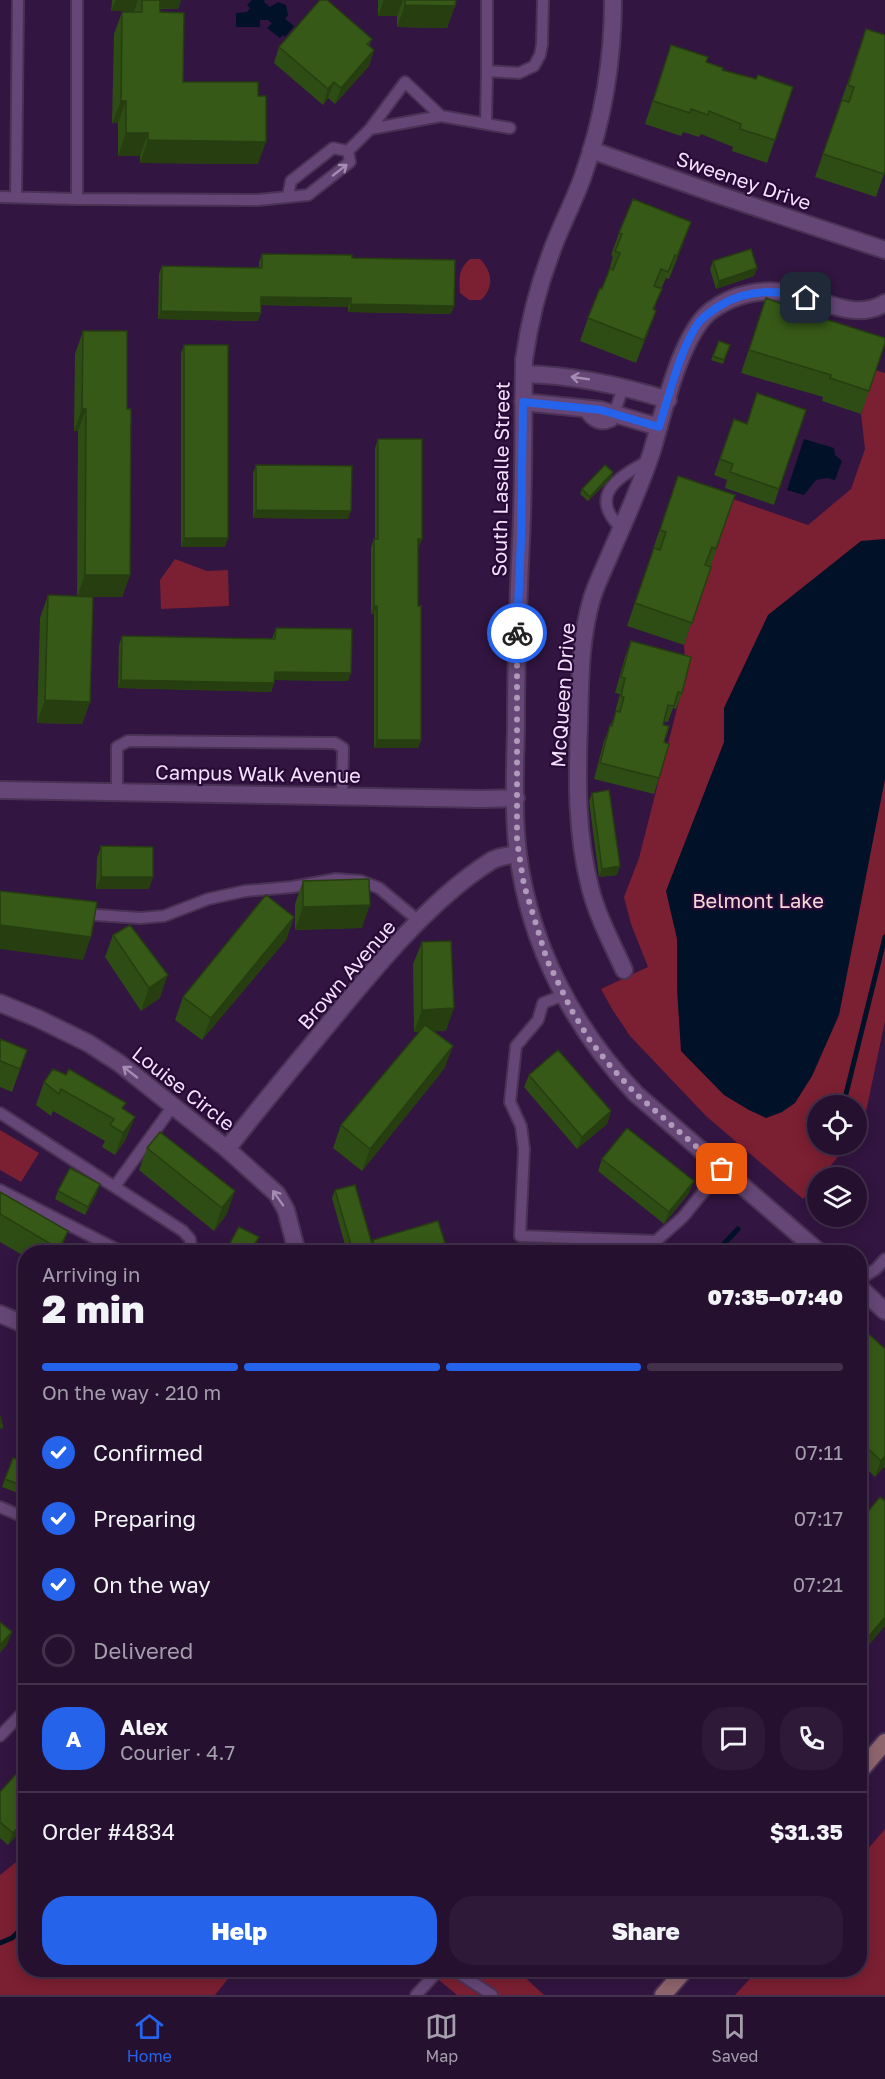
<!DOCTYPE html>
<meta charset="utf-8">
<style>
body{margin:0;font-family:"Golos Text",sans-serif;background:#2e1938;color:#f1f3f6;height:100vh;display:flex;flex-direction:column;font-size:22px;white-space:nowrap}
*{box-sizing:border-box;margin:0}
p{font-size:20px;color:#a49dab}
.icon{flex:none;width:33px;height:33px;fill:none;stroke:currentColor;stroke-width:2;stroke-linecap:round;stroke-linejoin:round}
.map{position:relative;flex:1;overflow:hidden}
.panel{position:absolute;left:18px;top:1245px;width:849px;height:732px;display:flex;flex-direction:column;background:#261030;border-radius:24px;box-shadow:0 3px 15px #0003,0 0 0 2px #42304c}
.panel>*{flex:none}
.controls{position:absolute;left:807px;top:1095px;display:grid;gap:12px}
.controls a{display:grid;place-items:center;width:60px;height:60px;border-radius:50%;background:#261030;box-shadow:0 3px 15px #0003,0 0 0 2px #42304c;font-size:30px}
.pin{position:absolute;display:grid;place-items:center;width:51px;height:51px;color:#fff;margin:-26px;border-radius:12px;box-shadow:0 3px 9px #0006}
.courier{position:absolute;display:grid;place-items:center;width:60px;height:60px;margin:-30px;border:4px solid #2563eb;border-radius:50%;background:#fff;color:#222;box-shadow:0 2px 8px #0007}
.headline em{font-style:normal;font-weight:800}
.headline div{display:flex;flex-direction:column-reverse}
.headline{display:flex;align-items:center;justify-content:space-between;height:102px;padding:0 24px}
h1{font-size:39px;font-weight:800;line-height:45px}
.bar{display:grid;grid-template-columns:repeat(4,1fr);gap:9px 6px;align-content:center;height:72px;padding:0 24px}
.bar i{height:8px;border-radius:4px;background:#42304c}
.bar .active{background:#2563eb}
.bar p{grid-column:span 4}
.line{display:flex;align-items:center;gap:15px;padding:0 24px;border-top:2px solid #42304c}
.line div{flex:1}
.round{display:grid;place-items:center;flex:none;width:63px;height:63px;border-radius:24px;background:#2e1938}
ol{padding:0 24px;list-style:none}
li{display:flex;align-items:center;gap:18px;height:66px}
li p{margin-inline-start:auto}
li .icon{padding:6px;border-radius:50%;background:#2563eb;color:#fff;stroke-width:4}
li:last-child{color:#a49dab}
li i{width:33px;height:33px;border:3px solid #42304c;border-radius:50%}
.cta{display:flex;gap:12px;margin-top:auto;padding:12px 24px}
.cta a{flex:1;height:69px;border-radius:24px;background:#2563eb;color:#fff;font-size:24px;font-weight:800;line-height:69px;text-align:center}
.cta a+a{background:#2e1938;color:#f1f3f6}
.tabs{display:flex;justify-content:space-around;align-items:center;height:84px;border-top:2px solid #42304c;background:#261030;font-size:16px;color:#a49dab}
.tabs a{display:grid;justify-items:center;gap:3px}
.tabs .active{color:#2563eb}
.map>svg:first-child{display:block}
.green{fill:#7b1f32}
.water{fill:#011127}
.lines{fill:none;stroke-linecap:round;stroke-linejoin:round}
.stream{stroke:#011127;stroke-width:5}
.service-casing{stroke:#4a3255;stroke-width:14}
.minor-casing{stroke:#4a3255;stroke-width:20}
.tertiary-casing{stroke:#4a3255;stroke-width:20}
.secondary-casing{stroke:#4a3255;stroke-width:20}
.service{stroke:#654676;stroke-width:10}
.minor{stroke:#654676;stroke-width:16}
.tertiary{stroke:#654676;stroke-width:16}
.secondary{stroke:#8e656c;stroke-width:16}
.wall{fill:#2e4d14}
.shaded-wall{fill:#263e10}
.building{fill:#365917;stroke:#263e10;stroke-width:1.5}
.oneway{stroke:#a58cb3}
.done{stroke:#af9abb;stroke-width:6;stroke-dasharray:0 10.8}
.route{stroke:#2563eb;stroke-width:8}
.labels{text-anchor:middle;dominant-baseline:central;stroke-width:4.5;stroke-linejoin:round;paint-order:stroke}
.street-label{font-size:20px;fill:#f3e1fd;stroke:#280a36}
.park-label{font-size:20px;fill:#f5d9da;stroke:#280a36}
</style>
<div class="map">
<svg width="885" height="1995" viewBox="0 0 885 1995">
<rect width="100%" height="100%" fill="#321540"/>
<path class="green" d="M470 259H480C493 272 494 288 481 300H469L460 293C459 279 458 269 470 259Z
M875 370 885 373V1021L863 1126 857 1134 856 1106H818V1144L848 1145 821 1177 818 1178 817 1182 803 1199 706 1116 630 1036 612 1009 601 989 648 967 631 924 624 897 639 858 686 673 684 645 733 499 808 525 851 489 865 449 861 414Z
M175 559 207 571 228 570 229 606 161 609 160 580Z
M0 1130 39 1153 21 1182 0 1170Z
M885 1829V1995H735L758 1970H860V1858Z
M25 1855 26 1970H235L215 1995H0V1875Z
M427 1970H517L544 1995H457Z"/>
<path class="water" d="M252 0H265L264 2 270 7 278 2 286 5 288 15 285 19 294 26 285 37 283 35 280 38 267 28 272 23 268 20H260V27H236V13L247 12 250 8 247 5Z
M804 439 834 448 835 455 842 461 835 480 827 478 816 480 804 495 787 490Z
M885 539V779L839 1015 812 1076 795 1103 782 1112 766 1118 749 1110 724 1095 681 1051 677 989V939L666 891 724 742V708L768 615 861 541Z"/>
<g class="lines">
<path class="stream" d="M843 1106 885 937
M716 1252 738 1229
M0 1943 12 1938 26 1924"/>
<defs>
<path id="service" d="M487 71V0
M486 123 487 71 519 73 534 66 540 55 542 44 543 0
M370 129 405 82 441 116
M348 151 370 129 441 116 510 128
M288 196 291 181 333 148 348 151
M0 197 77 199 258 200 308 195 350 162 348 151
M16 197 18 0
M77 199V0
M582 407C589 419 598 428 612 421L623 387
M621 528C588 496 617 477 648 461
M117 792V747L128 741 335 743 343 748 342 796
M82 914 140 918 164 916 208 899 245 891 292 887 336 879 361 881 379 888 420 922
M564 995 543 1003 538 1020 516 1046 510 1102 521 1126 524 1149 520 1236 656 1241 683 1217 722 1169
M0 1113 183 1231 190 1239 192 1252
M115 1186 173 1106
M0 1190 122 1252
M860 1279 876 1269 885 1259
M0 1507 26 1518
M0 1736 26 1709
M454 1970 492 1995
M416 1995 439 1970"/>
<path id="minor" d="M591 150 716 194 885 250
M524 374C574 375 620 385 668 400
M523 402 601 410 659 427
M0 790 481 799 516 798
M624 970C612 943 597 916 590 887 576 833 577 779 579 724 580 682 580 638 592 598 597 582 605 567 611 552 626 518 641 485 652 451 663 414 681 332 712 310 734 294 762 288 789 293 821 298 854 322 885 303
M0 1003 39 1019 88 1043 119 1063 227 1149 277 1194 286 1210 297 1252
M227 1149C258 1109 290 1071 322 1032 368 976 427 902 488 863 497 856 507 856 518 854
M0 1314 26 1325"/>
<path id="tertiary" d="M613 0C613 59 603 120 583 176 574 202 560 227 551 253 538 287 529 324 524 360 523 420 524 481 521 541 518 603 516 665 516 727 515 769 513 813 518 854 530 945 573 1028 636 1094L819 1252
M860 1288 885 1311"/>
<path id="secondary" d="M860 1771 885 1742
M663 1995 685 1970"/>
</defs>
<use href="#service" class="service-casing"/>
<use href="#minor" class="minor-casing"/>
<use href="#tertiary" class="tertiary-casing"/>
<use href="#secondary" class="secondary-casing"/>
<use href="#service" class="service"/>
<use href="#minor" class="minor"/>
<use href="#tertiary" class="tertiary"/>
<use href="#secondary" class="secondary"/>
</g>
<path class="wall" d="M112 0H181L178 9H160V12L183 82 258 164 140 163V156H118V123H112L114 34 122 12 134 11H111Z
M378 0H456L455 6 447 28 397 27V16H378Z
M866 29 885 171 876 197 815 177Z
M372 39 369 46 374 50 369 66 335 104 328 98 323 105 274 63 279 47Z
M671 45 722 70 775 140 767 163 732 151 733 147 701 134 699 137 683 132 681 136 645 124Z
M619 233 683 244 669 279 666 278 659 294 654 310 648 333 636 363 580 341 588 318 608 274 613 256 611 255Z
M262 254 352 258 451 314 348 312V307L261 305 258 321 158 319 159 274 162 266 259 268V262Z
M713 261 757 268 754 276 716 289 710 269Z
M766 298 869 391 861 414 822 401 823 397 741 373Z
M83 331 127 409 130 575 122 597H93L90 702 82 724 37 723 40 618 48 595 77 596 78 431H74L75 354Z
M719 341 730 345 723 364 711 360Z
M184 345 225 547H181V353Z
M734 419 779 489 774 505 725 488 727 480 714 475Z
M378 439 419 547H418V606L421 740 418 748H374V614H371V547L374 539H375V448Z
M256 465 348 519 253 518V473Z
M612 477 588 501 580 494 582 489Z
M735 495 684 645 627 626 670 499Z
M276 628 348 681 274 680V683L271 692 118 688 119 645 122 636 272 639 273 636Z
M631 641 682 693 676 709 673 708 668 722 663 721V725L664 742 659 778 654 794 594 779 604 741 616 712H615L620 694 615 693 625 657Z
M592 793 617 875 599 877 589 801Z
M101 846 149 889H96L97 858Z
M303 881 362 928 295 930V904Z
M294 917 286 940 202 1040 175 1020 183 997Z
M113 935 160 998 141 1011 105 957Z
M422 942 446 1031H433L453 1046 444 1069 362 1171 333 1148 341 1125 419 1032H414L413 964Z
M0 1039 27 1050 12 1092 0 1087Z
M529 1075 611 1111 607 1124 577 1149 524 1087Z
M44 1082 124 1109 126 1139 115 1155 102 1147 105 1141 53 1111 51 1116 36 1105Z
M160 1132 227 1214 214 1231 139 1170 147 1148Z
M602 1159 689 1193 664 1224 598 1171Z
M335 1190 372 1243 373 1240 442 1251 436 1252H347L332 1198Z
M58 1191 97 1193 85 1215 55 1199Z
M0 1192 68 1231 60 1252H26V1257L0 1242Z
M860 1326 885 1349V1468L884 1467 875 1477 860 1463Z
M13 1458 26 1462V1496L2 1487Z
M26 1617V1643L16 1635 21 1622Z
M26 1763V1826L8 1845 0 1838V1792Z"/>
<path class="shaded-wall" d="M116 0H138L134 11H111Z
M155 0H181L178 9 152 8Z
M384 0H403L397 16H378Z
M405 5 455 6 447 28 397 27Z
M374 50 369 66 335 104 341 88Z
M334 82 328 98 323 105 328 89Z
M121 101H126L118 123H112Z
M126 133H148L140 156H118Z
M148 140 266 142 258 164 140 163Z
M691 222 683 244 669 279 677 256Z
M757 268 754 276 716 289 719 281Z
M261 297 351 298 348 307 258 305Z
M351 304 454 306 451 314 348 312Z
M161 311 261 313 258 321 158 319Z
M656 311 648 333 636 363 644 340Z
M82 409H86L78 431H74Z
M613 472 612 477 588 501 590 497Z
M256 510 351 511 348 519 253 518Z
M184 538H228L225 547H181Z
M418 539H422L419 547H415Z
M85 575H130L122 597H77Z
M374 606H377L374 614H371Z
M275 672 351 673 348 681 272 680Z
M121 680 274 683 271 692 118 688Z
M45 700 90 702 82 724 37 723Z
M377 740H421L418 748H374Z
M620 866 617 875 599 877 602 869Z
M101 877H153L149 889H96Z
M370 905 362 928 295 930 303 907Z
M294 917 286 940 202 1040 211 1018Z
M0 925 91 937 83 960 0 949Z
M168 975 160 998 141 1011 149 988Z
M454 1008 446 1031 414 1032 422 1010Z
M453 1046 444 1069 362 1171 370 1149Z
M611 1111 607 1124 577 1149 582 1137Z
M135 1117 126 1139 115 1155 123 1133Z
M694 1181 689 1193 664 1224 669 1212Z
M100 1184 97 1193 85 1215 88 1207Z
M235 1191 227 1214 214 1231 222 1208Z
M68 1231 60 1252H57L59 1249Z
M259 1237 253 1252H249Z
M445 1243 442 1251 436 1252H410Z
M885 1456V1464L884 1467 875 1477 881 1461Z
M885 1617V1626L860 1656V1647Z
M12 1632 7 1645 0 1653V1645Z
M26 1819V1826L8 1845 13 1833Z"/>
<path class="building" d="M142 0H160V12L184 13 183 82H258V96H266V142L148 140V133H126V101H121L122 12H142Z
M320 0H327L372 39 367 44 374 50 341 88 334 82 328 89 279 47Z
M405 0H456L455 6 405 5Z
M866 29 885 35V171L884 174 823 154 842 100 849 102 854 87 848 85Z
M671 45 708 57 706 62 723 68 722 70 756 79 758 75 793 87 775 140 740 129 741 124 709 111 708 115 691 109 690 113 653 101Z
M633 199 691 222 677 256 675 255 668 272 661 269 654 286 662 289 653 309 656 311 644 340 588 318 600 288 602 289 610 268 613 270 620 253 615 251 622 234 619 233Z
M751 249 757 268 719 281 713 261Z
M262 254 352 255V258L455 260 454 306 351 304V298L261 297V313L161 311 162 266 262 268Z
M766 298 806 313 885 338V343L869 391 830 378 831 375 749 350Z
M83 331H127V409H131L130 575H85L86 409H82Z
M719 341 730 345 724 360 713 356Z
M184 345H228V538H184Z
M757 393 806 410 779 489 730 472 733 464 720 459 734 419 747 424Z
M378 439H422V539H418V606H421V740H377V606H374V539H378Z
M256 465 352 466 351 511 256 510Z
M605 465 613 472 590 497 582 489Z
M678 476 735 495 716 549 712 547 705 565 711 567 692 623 635 603 654 548 660 550 666 532 660 530Z
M48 595 93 597 90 702 45 700Z
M276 628 352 629 351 673 275 672 274 683 121 680 122 636 275 639Z
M631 641 691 657 682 693 678 692 674 706 668 705 663 725 669 726 664 742 669 744 659 778 600 763 610 725 612 726 616 711 620 712 624 697 621 696 625 678 621 677Z
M609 790 620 866 602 869 592 793Z
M101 846 153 847V877H101Z
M369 879 370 905 303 907V881Z
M0 891 97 902 91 937 0 925Z
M266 895 294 917 211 1018 183 997Z
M130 925 168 975 149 988 113 935Z
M451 941 454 1008 422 1010V942Z
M425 1025 453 1046 370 1149 341 1125Z
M0 1039 27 1050 20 1069 0 1061Z
M558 1050 611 1111 582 1137 529 1075Z
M53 1069 66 1075 69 1069 126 1103 122 1108 135 1117 123 1133 110 1125 114 1119 61 1089 59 1094 44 1082Z
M627 1128 694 1181 669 1212 602 1159Z
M160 1132 235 1191 222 1208 147 1148Z
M70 1168 100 1184 88 1207 58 1191Z
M355 1185 374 1251 367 1252H353L335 1190Z
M0 1192 68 1231 59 1249 0 1214Z
M438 1221 445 1243 410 1252H376L373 1240Z
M239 1227 259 1237 249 1252H225Z
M96 1244 120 1252H93Z
M860 1326 885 1349V1456L881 1461 860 1441Z
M0 1416 3 1428H0Z
M13 1458 26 1462V1487L5 1479Z
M880 1497 885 1501V1617L860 1647V1521Z
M26 1617V1627L21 1622Z
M0 1622 12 1632 0 1645Z
M26 1763V1819L13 1833 0 1822V1792Z"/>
<defs><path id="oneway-shaft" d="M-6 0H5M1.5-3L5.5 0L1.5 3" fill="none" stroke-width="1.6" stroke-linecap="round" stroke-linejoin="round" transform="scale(1.5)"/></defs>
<g class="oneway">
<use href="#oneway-shaft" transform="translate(340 170) rotate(-38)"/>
<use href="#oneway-shaft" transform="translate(580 378) rotate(-172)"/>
<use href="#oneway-shaft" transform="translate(130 1072) rotate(-142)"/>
<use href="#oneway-shaft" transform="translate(278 1198) rotate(-125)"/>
</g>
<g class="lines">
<path class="done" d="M517 633V841L524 885 547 960 572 1011 591 1042 612 1068 636 1094 722 1169"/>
<path class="route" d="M517 633 521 539 523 402 601 410 659 427C669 396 680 348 699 322 705 315 713 310 721 305 748 289 776 289 806 298"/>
</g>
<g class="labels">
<g class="street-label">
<text transform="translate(744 180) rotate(19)">Sweeney Drive</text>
<text transform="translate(500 479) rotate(-89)">South Lasalle Street</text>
<text transform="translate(562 695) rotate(-86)">McQueen Drive</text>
<text transform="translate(258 773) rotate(1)">Campus Walk Avenue</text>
<text transform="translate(346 974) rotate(-49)">Brown Avenue</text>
<text transform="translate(184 1088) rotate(38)">Louise Circle</text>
</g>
<g class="park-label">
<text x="758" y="900">Belmont Lake</text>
</g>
</g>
</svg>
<div class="controls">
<a><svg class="icon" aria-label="locate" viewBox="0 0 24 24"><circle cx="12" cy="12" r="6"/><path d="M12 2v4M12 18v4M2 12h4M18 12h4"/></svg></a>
<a><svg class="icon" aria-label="layers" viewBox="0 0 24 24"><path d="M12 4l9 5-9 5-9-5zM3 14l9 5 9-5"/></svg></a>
</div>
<div class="pin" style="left:722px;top:1169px;background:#ea580c"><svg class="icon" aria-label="bag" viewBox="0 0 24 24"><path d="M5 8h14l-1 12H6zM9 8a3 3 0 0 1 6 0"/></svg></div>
<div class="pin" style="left:806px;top:298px;background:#1f2937"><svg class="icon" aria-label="home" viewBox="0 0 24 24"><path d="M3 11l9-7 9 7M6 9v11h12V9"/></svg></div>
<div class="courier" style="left:517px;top:633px"><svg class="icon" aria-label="bike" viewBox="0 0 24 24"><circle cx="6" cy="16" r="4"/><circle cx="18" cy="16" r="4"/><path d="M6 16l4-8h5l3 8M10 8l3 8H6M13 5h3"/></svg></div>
<section class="panel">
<div class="headline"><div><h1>2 min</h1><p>Arriving in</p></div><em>07:35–07:40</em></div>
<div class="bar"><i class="active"></i><i class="active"></i><i class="active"></i><i></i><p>On the way · 210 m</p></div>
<ol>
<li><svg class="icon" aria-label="check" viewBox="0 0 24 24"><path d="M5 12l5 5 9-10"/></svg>Confirmed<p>07:11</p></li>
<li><svg class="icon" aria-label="check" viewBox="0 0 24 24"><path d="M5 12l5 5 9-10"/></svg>Preparing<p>07:17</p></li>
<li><svg class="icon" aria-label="check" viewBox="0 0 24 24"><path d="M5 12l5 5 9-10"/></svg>On the way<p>07:21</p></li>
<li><i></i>Delivered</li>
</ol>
<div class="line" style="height:108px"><b class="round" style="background:#2563eb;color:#fff">A</b><div><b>Alex</b><p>Courier · 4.7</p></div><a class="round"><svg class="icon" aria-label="chat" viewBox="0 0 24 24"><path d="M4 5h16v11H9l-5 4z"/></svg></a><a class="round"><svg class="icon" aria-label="phone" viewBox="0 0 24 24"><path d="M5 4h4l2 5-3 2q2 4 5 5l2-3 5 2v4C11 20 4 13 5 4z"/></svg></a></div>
<div class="line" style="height:78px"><div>Order #4834</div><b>$31.35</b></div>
<div class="cta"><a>Help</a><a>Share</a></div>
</section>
</div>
<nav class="tabs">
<a class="active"><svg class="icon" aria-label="home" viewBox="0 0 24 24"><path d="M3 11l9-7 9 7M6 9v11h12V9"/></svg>Home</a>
<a><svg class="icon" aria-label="map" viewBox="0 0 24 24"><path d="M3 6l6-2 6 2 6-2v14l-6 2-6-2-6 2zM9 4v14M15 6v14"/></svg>Map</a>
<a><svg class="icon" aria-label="saved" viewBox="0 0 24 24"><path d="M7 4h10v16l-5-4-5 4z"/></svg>Saved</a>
</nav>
